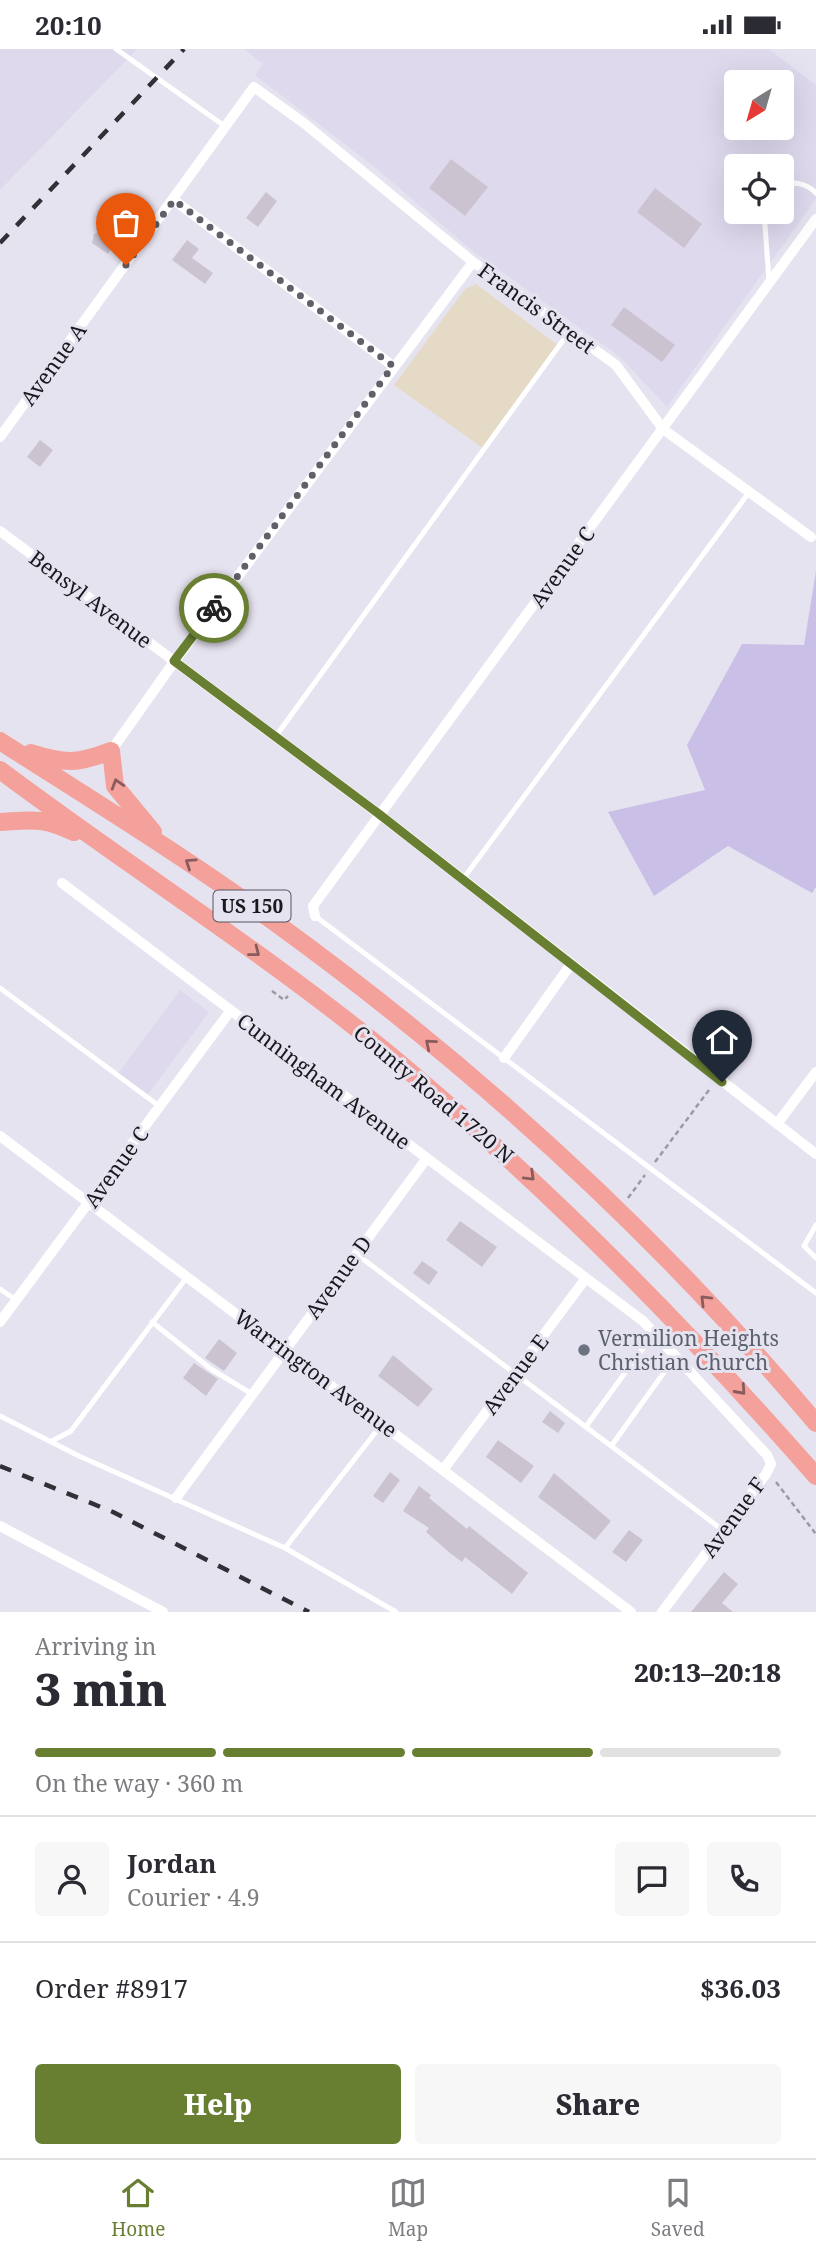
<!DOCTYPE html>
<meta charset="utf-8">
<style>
body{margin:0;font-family:"Noto Serif",serif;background:#f7f7f7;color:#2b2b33;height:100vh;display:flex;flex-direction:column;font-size:26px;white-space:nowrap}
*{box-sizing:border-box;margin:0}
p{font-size:23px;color:#7c7c81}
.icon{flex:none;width:38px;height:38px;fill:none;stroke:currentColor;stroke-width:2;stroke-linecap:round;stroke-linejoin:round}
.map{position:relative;height:1563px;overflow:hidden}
.panel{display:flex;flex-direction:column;background:#fff;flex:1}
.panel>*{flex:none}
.needle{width:46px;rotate:217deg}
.fabs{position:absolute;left:724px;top:21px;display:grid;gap:14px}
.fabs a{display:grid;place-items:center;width:70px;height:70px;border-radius:7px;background:#fff;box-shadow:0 7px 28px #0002;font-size:35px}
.pin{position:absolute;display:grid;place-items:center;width:60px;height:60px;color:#fff;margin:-72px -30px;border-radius:50% 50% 50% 0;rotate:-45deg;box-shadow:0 0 7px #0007}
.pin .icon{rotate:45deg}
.courier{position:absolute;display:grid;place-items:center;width:70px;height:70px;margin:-35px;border:5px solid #687f31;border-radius:50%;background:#fff;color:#222;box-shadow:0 2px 9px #0007}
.head em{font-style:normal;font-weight:800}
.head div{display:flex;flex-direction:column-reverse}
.head{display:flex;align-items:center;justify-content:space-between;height:119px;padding:0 35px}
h1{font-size:46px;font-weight:800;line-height:52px}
.bar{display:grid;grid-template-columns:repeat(4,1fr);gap:10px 7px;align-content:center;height:84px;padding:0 35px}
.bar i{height:9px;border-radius:5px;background:#e1e1e2}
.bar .on{background:#687f31}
.bar p{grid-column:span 4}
.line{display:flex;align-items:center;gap:18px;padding:0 35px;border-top:2px solid #e1e1e2}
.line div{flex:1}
.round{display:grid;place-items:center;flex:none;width:74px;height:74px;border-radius:7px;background:#f7f7f7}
.primary-button{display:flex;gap:14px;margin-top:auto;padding:14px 35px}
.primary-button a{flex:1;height:80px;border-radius:7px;background:#687f31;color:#fff;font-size:28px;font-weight:800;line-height:80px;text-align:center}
.primary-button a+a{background:#f7f7f7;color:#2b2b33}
.status{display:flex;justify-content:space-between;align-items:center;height:49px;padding:0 35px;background:#fff;direction:ltr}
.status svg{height:19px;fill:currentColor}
.menu{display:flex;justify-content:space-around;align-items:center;height:98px;border-top:2px solid #e1e1e2;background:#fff;font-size:19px;color:#7c7c81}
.menu a{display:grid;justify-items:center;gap:4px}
.menu .on{color:#687f31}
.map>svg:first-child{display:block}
.commercial{fill:#e4dac5}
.built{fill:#dfd9ee;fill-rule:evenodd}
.green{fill:#cac0e7}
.building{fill:#cbc4d0}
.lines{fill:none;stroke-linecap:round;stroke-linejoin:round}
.path{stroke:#9c99a3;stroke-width:2.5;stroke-dasharray:5 3.5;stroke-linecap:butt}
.lane{stroke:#fff;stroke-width:5}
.street{stroke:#fff;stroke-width:10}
.primary{stroke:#f5a19b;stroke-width:18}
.rail{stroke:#323036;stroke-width:4.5;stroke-dasharray:12 12;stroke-linecap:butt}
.oneway{stroke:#885c5c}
.done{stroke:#615f67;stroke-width:7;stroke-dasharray:0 12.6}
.route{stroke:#687f31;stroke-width:9}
.worship-dot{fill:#6b7280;stroke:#e6e3f0;stroke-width:2.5}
.labels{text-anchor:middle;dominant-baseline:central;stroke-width:6;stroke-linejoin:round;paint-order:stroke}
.shield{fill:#e6e3f0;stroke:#57555c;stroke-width:2}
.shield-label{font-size:19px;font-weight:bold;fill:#1a181d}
.street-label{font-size:21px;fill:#1a181d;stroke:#e6e3f0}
.worship-label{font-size:21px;fill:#5b616d;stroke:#e6e3f0;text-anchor:start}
</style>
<div class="status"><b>20:10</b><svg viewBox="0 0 49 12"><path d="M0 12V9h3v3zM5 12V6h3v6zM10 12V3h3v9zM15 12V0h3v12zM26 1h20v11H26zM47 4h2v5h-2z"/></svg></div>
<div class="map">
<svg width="816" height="1563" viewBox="0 0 816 1563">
<rect width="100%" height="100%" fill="#e6e3f0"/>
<path class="commercial" d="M476 235 559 297 484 400 394 336 465 240Z"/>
<path class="built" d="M0 0H137L0 141Z
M244 0H769L816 36V150L667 358 620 308 470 200 377 120 255 26 263 15ZM737 33H782V79H737ZM737 117H782V163H737Z
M180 941 209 963 146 1048 117 1026Z"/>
<path class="green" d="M816 522V838L812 844 728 797 654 847 608 763 705 741 687 696 742 595 804 596Z"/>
<path class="building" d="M451 110 488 138 465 167 429 139Z
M655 139 702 175 684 199 637 163Z
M266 143 277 152 258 178 246 169Z
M100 182 115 193 108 205 92 194 94 185Z
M187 191 199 200 192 209 213 224 205 235 172 211Z
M624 258 675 296 662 313 611 276Z
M40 391 53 401 40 418 27 408Z
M460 1172 497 1198 482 1218 446 1191Z
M422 1212 438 1223 429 1236 413 1224Z
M219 1290 237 1304 224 1322 205 1309Z
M393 1306 433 1340 418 1358 378 1327Z
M194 1314 218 1330 206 1347 183 1329Z
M550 1362 565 1374 558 1384 542 1373Z
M498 1391 534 1417 521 1434 486 1408Z
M390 1423 400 1431 383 1454 373 1447Z
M554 1424 611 1472 595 1491 538 1448Z
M419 1437 431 1446 429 1449 467 1480 469 1477 528 1524 512 1545 465 1508 462 1513 450 1504 426 1483 429 1479 403 1462Z
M629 1481 643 1491 626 1513 612 1503Z
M724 1523 738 1535 722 1554 733 1563H691Z"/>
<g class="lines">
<path class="path" d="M272 942 284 951 288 947
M655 1113 709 1041
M628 1149 645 1126
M776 1433 816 1485"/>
<path class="lane" d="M116 0 226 78
M782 137C794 131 807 135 816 144
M764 163 769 231
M276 687 569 283
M463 830 750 442
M315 867 816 1244
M0 939 159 1057
M816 1176 804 1197 816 1209
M355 1204 724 1482
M0 1240 16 1251
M152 1273 211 1320 252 1345
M0 1367 79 1407 285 1499 396 1563
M587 1376 654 1284
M52 1392 71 1382 187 1228
M612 1396 675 1308
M285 1499 382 1375"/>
<path class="street" d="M174 151 393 317
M0 388 254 38 305 75 473 213 616 316 663 380 811 488
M0 482 379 765 816 1105
M111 702 174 613 473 213
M62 834 643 1272 767 1406 771 1415 766 1425 662 1563
M315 867 313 857 816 170
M504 1009 571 915
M777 1075 816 1023
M0 1087 631 1563
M0 1273 231 961
M443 1421 586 1229
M176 1449 427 1109
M0 1477 163 1563"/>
<path class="primary" d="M0 692C92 751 185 808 273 872 472 1016 658 1186 816 1374
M31 704C66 715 77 715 111 702L115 737 153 783
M0 721C129 818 266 904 391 1007 546 1136 683 1275 816 1427
M0 773C33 771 42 768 74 783"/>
<path class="rail" d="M0 194 184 0
M0 1417 113 1463 309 1563"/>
</g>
<defs><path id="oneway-chevron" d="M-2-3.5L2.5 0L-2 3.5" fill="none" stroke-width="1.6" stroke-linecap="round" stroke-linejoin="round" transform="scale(1.75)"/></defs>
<g class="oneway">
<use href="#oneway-chevron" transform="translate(117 735) rotate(-107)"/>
<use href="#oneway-chevron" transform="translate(190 814) rotate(-146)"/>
<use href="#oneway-chevron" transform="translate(255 903) rotate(38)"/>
<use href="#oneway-chevron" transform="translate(430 995) rotate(-140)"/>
<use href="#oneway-chevron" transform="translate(530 1127) rotate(44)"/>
<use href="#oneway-chevron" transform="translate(705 1251) rotate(-135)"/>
<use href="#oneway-chevron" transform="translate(741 1341) rotate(48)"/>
</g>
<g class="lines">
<path class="done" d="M126 216 174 151 393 317 214 559"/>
<path class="route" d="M214 559 174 612 379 765 722 1033"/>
</g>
<circle class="worship-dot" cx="584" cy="1301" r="7"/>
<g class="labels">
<rect class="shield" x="213.5" y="841.5" width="77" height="31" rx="5"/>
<g class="shield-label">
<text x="252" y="857">US 150</text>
</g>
<g class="street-label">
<text transform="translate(537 259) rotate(36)">Francis Street</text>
<text transform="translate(53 315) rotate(-54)">Avenue A</text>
<text transform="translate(562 518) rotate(-54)">Avenue C</text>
<text transform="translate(91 550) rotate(37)">Bensyl Avenue</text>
<text transform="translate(324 1032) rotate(37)">Cunningham Avenue</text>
<text transform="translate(434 1045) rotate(40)">County Road 1720 N</text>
<text transform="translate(116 1118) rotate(-54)">Avenue C</text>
<text transform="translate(338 1228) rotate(-54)">Avenue D</text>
<text transform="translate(316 1324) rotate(37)">Warrington Avenue</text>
<text transform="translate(515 1325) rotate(-53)">Avenue E</text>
<text transform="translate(733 1468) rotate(-54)">Avenue F</text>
</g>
<g class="worship-label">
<text x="598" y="1289">Vermilion Heights<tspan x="598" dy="24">Christian Church</tspan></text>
</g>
</g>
</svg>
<div class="fabs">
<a><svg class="needle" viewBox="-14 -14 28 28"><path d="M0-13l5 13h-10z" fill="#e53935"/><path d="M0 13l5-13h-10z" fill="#7c7c81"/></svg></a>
<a><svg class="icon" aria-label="locate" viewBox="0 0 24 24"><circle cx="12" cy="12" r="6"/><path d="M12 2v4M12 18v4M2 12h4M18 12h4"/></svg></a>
</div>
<div class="pin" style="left:126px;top:216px;background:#ea580c"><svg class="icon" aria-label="bag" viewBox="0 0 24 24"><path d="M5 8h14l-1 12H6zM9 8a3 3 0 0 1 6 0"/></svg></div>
<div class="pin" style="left:722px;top:1033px;background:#1f2937"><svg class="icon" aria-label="home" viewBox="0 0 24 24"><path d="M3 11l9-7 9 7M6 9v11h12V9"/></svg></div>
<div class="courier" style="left:214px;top:559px"><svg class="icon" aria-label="bike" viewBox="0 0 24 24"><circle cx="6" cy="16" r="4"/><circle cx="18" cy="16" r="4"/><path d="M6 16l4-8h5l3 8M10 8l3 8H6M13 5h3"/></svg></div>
</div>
<section class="panel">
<div class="head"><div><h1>3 min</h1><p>Arriving in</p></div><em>20:13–20:18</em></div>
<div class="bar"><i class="on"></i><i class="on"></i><i class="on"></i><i></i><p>On the way · 360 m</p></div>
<div class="line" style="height:126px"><a class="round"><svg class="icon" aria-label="person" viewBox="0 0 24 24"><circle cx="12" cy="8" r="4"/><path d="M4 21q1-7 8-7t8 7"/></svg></a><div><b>Jordan</b><p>Courier · 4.9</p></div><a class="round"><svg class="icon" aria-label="chat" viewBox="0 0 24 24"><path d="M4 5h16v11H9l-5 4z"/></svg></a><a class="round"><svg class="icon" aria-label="phone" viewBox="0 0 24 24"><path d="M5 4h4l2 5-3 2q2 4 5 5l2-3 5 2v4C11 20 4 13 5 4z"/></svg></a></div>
<div class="line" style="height:91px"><div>Order #8917</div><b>$36.03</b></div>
<div class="primary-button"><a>Help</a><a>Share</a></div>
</section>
<nav class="menu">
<a class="on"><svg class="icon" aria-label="home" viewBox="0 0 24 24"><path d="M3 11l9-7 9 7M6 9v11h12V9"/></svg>Home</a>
<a><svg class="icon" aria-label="map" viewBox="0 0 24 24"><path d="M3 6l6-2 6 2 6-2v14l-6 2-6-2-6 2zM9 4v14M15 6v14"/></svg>Map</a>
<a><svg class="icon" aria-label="saved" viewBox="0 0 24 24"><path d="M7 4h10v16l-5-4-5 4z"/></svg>Saved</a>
</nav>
